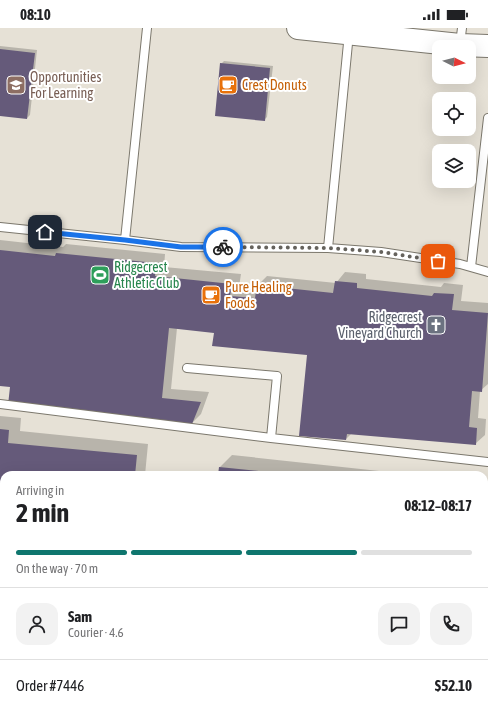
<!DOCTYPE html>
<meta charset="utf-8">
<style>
body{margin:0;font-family:"Asap Condensed",sans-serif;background:#f2f2f2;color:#202124;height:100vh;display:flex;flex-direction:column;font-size:15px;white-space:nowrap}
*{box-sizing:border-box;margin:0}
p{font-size:13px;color:#757577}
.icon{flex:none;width:22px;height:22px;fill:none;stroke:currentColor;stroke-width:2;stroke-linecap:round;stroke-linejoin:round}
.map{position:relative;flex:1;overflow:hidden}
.sheet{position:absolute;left:0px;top:443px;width:488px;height:248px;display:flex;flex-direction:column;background:#fff;border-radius:12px 12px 0 0;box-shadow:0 4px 16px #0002}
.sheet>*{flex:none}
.needle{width:26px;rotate:96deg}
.tools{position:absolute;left:432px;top:12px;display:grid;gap:8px}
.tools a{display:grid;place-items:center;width:44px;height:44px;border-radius:8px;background:#fff;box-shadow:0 4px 16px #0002;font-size:20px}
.pin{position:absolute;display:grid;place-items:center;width:34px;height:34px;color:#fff;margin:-17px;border-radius:8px;box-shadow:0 2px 6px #0006}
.courier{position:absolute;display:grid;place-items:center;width:40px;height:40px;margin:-20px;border:3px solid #1a73e8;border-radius:50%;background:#fff;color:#222;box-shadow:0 1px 5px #0007}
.summary em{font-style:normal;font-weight:700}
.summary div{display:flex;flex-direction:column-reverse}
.summary{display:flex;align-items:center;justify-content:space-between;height:68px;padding:0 16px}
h1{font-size:26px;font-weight:700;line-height:30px}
.bar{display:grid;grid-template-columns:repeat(4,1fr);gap:6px 4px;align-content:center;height:48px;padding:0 16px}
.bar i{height:5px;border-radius:3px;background:#e0e0e0}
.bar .on{background:#0f766e}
.bar p{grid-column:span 4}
.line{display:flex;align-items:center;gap:10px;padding:0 16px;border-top:1px solid #e0e0e0}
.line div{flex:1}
.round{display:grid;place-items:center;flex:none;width:42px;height:42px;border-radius:12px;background:#f2f2f2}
.status{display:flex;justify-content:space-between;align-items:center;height:28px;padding:0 20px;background:#fff;direction:ltr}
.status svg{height:11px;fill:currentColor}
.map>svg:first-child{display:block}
.green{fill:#d0d2ae}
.shadow{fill:#0003}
.building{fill:#655a7a}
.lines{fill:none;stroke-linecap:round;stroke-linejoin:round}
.lane-casing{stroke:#7b776c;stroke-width:10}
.street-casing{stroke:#7b776c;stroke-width:18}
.secondary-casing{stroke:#7b776c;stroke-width:24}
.lane{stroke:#fff;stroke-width:8}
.street{stroke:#fff;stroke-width:16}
.secondary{stroke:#fff;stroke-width:22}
.done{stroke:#65625c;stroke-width:4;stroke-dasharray:0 7.2}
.route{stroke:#1a73e8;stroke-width:5}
.labels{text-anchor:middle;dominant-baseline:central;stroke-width:4;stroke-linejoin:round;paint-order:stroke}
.education-label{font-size:14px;fill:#785e54;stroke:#fff;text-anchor:start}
.food-label{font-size:14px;fill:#c56008;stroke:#fff;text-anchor:start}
.leisure-label{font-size:14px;fill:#27864d;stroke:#fff;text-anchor:start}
.worship-label{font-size:14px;fill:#5b616d;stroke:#fff;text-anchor:end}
</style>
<div class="status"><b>08:10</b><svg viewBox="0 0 49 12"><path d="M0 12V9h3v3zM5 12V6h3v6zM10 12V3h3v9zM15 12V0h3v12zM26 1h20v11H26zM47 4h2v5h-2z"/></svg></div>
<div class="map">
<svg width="488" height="691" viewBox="0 0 488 691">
<rect width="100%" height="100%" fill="#e6e1d6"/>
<path class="green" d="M484 468H488V646H484Z"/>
<path class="shadow" d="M0 18 37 22 30 87 27 90 0 87Z
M224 33 273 38 267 89 264 92 221 36Z
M0 212 63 219 66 216 165 226 164 239 241 246 239 259 257 260 258 257 267 248 336 255 345 244 366 246V251L441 259 444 255 463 257 461 273 488 275V356L480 363 478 390 486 391 485 407 475 416 352 405 346 411 308 326 215 304 177 300 171 361 209 364 201 386 192 395 11 358 0 357Z
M0 388 21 390 20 403 148 416 145 447H4V490H0Z
M232 427 407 446V447H219L220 439Z
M484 654H488V691H440V687H484Z
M6 687H80V691H2Z
M358 687H412L408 691H376Z"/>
<path class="building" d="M0 21 35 25 27 91 0 88Z
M220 35 270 40 265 93 215 88Z
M0 222 55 228 56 225 156 235 155 248 232 256 230 268 255 270 257 257 333 265 335 253 357 255V260L432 268 434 265 454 266 452 282 488 285 482 364 472 363 469 399 477 400 476 417 347 406 346 412 299 408 307 327 212 318 214 305 169 300 162 370 201 374 192 396 8 377 10 359 0 358Z
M0 401 9 402 8 415 137 427 135 447H4V491H0Z
M219 439 287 446V447H218Z
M484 661H488L486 691H439V687H484Z
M357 687H406V691H357Z"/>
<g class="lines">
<defs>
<path id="lane" d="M460 16 462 0
M0 199 125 212 181 219 328 220 381 224 460 236 488 244
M125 212 147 0
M328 220 349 5
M471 239 488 90
M187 340 277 348 271 410
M0 376 271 410 488 434"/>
<path id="street" d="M0 580 4 581
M0 605 4 606
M148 688 169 691
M419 691 420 687"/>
<path id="secondary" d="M298 0 460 17 488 18"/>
</defs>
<use href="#lane" class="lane-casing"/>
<use href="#street" class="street-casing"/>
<use href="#secondary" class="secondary-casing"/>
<use href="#lane" class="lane"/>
<use href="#street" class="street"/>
<use href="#secondary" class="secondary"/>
</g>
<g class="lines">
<path class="done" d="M223 219 328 220 382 224 438 233"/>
<path class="route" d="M45 204 125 212 181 219H223"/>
</g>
<defs>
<symbol id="school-square" viewBox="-11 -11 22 22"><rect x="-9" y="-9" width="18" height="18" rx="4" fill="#8d6e63" stroke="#fff"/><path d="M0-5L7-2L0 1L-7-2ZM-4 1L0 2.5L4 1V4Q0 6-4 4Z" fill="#fff"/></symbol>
<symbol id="cafe-square" viewBox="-11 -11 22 22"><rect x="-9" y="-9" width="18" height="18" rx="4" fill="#e8710a" stroke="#fff"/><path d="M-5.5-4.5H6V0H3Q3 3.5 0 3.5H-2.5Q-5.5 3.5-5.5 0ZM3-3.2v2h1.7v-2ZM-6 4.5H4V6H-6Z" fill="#fff"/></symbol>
<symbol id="stadium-square" viewBox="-11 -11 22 22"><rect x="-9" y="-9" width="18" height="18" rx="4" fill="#2e9e5b" stroke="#fff"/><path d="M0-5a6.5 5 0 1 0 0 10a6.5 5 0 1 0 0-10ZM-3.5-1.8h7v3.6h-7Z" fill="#fff"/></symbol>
<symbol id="church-square" viewBox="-11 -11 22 22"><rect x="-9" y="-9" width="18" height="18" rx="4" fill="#6b7280" stroke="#fff"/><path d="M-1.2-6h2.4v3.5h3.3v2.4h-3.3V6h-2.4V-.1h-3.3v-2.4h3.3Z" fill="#fff"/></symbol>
</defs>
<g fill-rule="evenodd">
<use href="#school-square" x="5" y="46" width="22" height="22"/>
<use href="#cafe-square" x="217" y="46" width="22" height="22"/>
<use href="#stadium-square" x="89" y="236" width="22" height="22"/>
<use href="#cafe-square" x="200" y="256" width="22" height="22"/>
<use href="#church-square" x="425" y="286" width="22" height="22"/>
</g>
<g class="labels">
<g class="education-label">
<text x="30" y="49">Opportunities<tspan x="30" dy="16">For Learning</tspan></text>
</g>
<g class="food-label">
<text x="242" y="57">Crest Donuts</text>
<text x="225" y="259">Pure Healing<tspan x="225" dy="16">Foods</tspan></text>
</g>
<g class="leisure-label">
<text x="114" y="239">Ridgecrest<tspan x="114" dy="16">Athletic Club</tspan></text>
</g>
<g class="worship-label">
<text x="422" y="289">Ridgecrest<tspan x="422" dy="16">Vineyard Church</tspan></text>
</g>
</g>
</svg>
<div class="tools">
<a><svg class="needle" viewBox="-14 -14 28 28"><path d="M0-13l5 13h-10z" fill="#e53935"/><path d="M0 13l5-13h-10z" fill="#757577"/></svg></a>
<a><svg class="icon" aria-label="locate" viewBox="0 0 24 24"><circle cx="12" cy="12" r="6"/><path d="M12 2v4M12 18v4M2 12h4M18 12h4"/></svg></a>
<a><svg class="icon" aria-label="layers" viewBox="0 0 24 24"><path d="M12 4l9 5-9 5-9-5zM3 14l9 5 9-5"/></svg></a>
</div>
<div class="pin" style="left:438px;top:233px;background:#ea580c"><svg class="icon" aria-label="bag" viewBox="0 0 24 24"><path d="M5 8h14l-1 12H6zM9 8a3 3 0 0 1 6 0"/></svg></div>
<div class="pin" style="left:45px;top:204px;background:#1f2937"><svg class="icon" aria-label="home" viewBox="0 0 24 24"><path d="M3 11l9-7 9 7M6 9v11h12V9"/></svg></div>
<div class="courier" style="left:223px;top:219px"><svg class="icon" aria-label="bike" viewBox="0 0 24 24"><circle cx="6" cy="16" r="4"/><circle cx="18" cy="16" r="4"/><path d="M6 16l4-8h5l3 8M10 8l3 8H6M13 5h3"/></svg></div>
<section class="sheet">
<div class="summary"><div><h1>2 min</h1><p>Arriving in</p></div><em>08:12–08:17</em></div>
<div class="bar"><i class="on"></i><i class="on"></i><i class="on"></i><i></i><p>On the way · 70 m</p></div>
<div class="line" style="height:72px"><a class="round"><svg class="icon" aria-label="person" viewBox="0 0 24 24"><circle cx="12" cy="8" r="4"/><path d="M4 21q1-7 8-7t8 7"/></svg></a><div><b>Sam</b><p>Courier · 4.6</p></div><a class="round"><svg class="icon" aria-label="chat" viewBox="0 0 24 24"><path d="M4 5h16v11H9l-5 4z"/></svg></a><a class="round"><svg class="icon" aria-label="phone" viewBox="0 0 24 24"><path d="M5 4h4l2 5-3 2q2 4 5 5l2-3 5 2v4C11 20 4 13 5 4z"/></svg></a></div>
<div class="line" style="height:52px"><div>Order #7446</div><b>$52.10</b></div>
</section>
</div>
